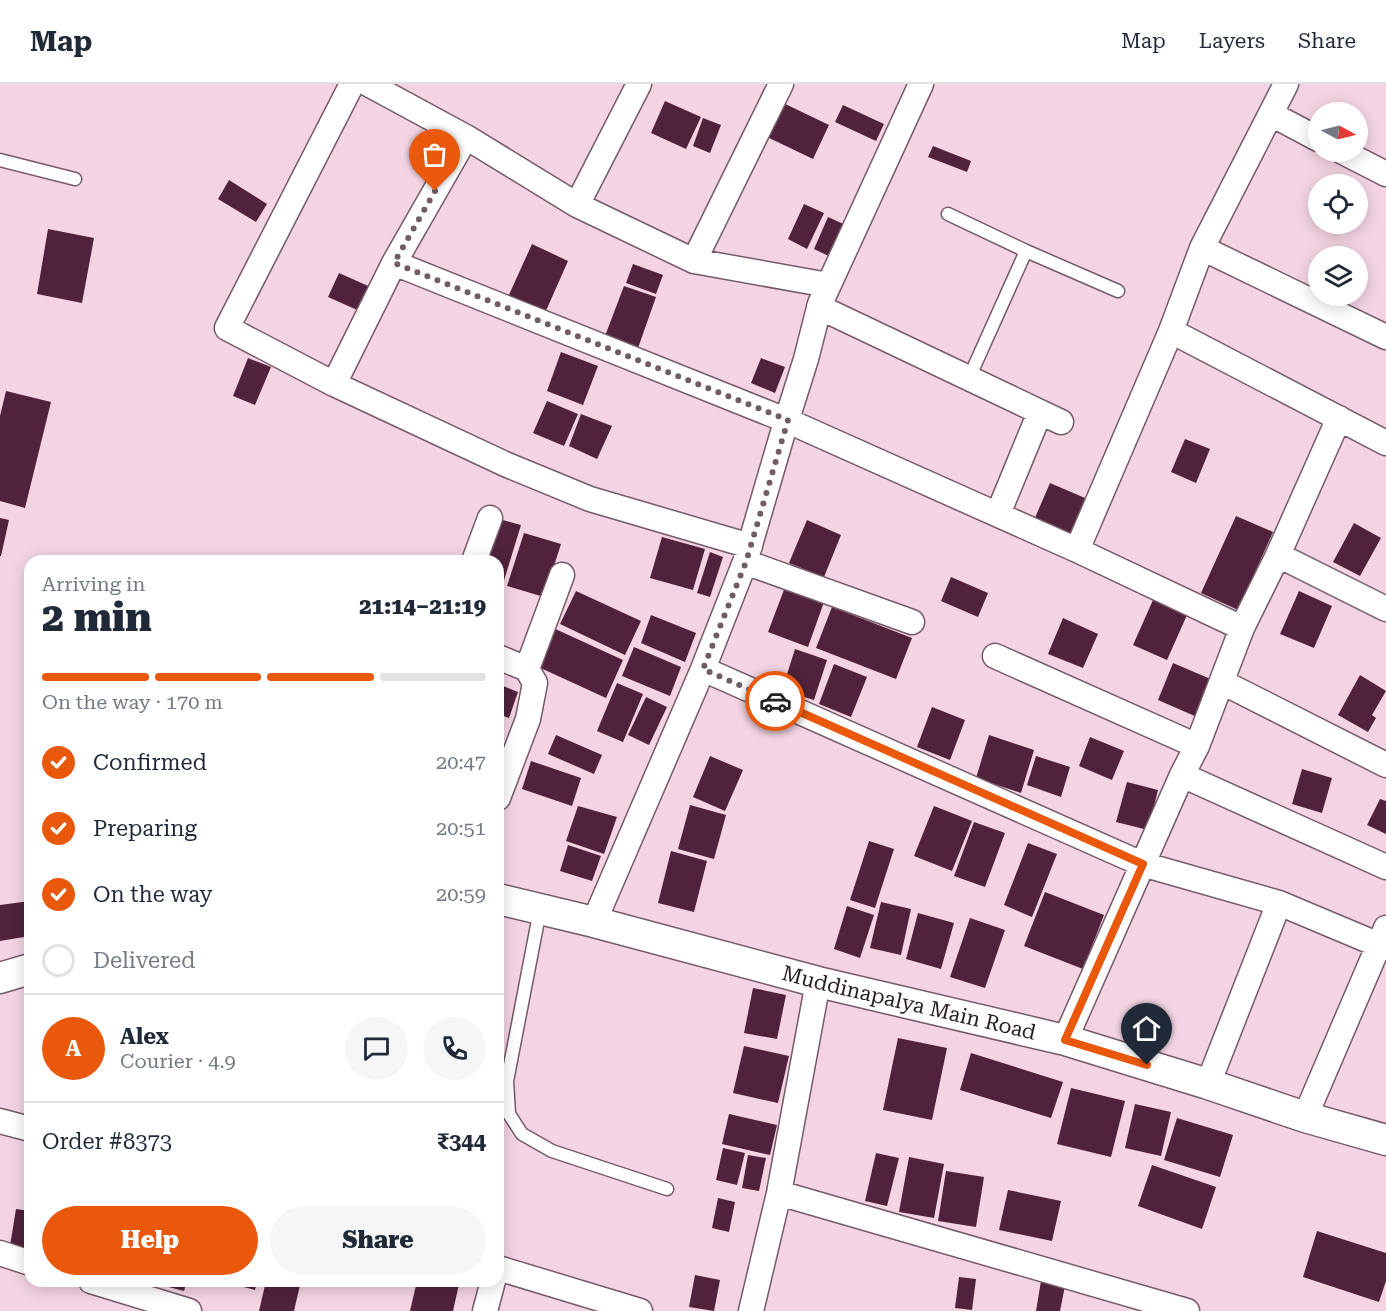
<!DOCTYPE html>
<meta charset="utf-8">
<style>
body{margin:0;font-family:"Roboto Serif",serif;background:#f6f6f7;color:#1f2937;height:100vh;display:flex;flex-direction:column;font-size:22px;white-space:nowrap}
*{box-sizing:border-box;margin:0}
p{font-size:20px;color:#747a83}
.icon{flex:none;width:33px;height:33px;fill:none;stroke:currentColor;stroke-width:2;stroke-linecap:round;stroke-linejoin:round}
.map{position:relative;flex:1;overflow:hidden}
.details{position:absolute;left:24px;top:471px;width:480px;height:732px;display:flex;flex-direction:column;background:#fff;border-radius:18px;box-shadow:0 3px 15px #0003}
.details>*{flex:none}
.needle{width:39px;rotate:97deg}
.buttons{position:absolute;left:1308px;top:18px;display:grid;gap:12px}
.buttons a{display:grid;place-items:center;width:60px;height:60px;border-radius:50%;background:#fff;box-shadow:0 3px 15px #0003;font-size:30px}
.pin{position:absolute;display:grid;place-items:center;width:51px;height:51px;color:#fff;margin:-62px -26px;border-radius:50% 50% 50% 0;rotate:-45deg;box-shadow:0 0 6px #0007}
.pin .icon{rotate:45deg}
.courier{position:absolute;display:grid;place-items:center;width:60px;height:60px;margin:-30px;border:4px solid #ea580c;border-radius:50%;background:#fff;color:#222;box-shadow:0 2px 8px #0007}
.headline em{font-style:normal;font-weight:800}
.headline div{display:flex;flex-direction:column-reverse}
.headline{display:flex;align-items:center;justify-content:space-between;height:102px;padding:0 18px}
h1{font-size:39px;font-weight:800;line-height:45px}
.bar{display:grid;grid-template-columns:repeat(4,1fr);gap:9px 6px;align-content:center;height:72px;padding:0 18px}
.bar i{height:8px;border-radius:4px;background:#e0e1e3}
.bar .current{background:#ea580c}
.bar p{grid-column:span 4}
.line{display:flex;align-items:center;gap:15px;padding:0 18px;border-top:2px solid #e0e1e3}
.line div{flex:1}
.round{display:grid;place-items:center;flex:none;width:63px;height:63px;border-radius:32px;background:#f6f6f7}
ol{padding:0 18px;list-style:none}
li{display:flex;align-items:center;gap:18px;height:66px}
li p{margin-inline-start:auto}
li .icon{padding:6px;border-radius:50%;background:#ea580c;color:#fff;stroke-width:4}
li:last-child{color:#747a83}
li i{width:33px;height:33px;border:3px solid #e0e1e3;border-radius:50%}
.cta{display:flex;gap:12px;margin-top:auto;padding:12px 18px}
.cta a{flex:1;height:69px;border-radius:36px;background:#ea580c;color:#fff;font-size:24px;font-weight:800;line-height:69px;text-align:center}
.cta a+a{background:#f6f6f7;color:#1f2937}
header{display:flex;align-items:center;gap:36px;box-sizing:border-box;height:84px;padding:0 30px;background:#fff;border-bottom:2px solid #e0e1e3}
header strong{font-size:28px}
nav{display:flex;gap:33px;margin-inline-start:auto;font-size:21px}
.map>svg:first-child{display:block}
.building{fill:#50223b}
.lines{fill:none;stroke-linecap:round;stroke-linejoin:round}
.service-casing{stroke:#755a67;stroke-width:15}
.minor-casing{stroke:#755a67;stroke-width:27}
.tertiary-casing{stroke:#755a67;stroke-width:33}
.service{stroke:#fff;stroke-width:12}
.minor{stroke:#fff;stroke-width:24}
.tertiary{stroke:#fff;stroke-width:30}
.done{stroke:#6f5c65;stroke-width:6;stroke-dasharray:0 10.8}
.route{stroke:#ea580c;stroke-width:8}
.labels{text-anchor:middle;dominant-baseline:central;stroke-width:6;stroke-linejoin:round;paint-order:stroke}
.street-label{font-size:21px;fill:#271c21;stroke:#fde3ef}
</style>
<header>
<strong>Map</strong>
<nav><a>Map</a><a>Layers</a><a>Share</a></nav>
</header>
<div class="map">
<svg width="1386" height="1227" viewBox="0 0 1386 1227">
<rect width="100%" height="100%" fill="#f4d4e3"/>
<path class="building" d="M665 17 701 33 686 65 651 49Z
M779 17 829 41 813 75 763 51Z
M843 21 884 40 876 57 835 38Z
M703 34 721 41 710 69 693 62Z
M933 62 971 77 967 88 928 73Z
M229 96 267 120 256 138 218 115Z
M804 120 824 129 807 165 788 155Z
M828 133 850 143 835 175 814 165Z
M48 145 94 154 82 219 37 210Z
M532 160 568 177 545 229 508 213Z
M633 180 663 191 656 210 626 199Z
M339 189 375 205 364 229 328 213Z
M624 202 656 213 638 264 605 252Z
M561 268 598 282 583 321 547 307Z
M248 274 271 283 255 321 233 312Z
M761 274 785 283 775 309 751 299Z
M6 307 51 318 25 424 0 417V332Z
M547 317 578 330 564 362 533 349Z
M581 330 612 342 597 375 569 362Z
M1185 355 1210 365 1196 399 1171 388Z
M1050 399 1092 417 1076 454 1034 436Z
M1236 432 1273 448 1238 526 1201 509Z
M0 434 9 436 1 472H0Z
M499 435 521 441 502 503 498 502V477H487Z
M807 436 841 451 824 493 789 479Z
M1354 439 1381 454 1360 492 1333 478Z
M524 449 561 460 544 513 507 502Z
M662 453 705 465 693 506 650 494Z
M710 468 723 473 710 513 697 509Z
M951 493 988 509 978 533 941 517Z
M785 503 824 518 808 563 768 548Z
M576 507 641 537 625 571 560 540Z
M1299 507 1332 522 1314 564 1280 550Z
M1153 516 1187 531 1167 576 1133 561Z
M832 523 912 554 896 595 816 564Z
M651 531 696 549 685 578 641 559Z
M1063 534 1098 550 1083 584 1048 570Z
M551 543 623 576 606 614 534 581Z
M634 563 681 583 670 612 622 592Z
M795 565 827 576 814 616 782 606Z
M1173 579 1213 596 1197 633 1158 616Z
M834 580 867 593 851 633 819 620Z
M1360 591 1386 607 1372 631 1376 634 1368 648 1338 631Z
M617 599 643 610 623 658 597 647Z
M498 600 518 608 509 634 498 630Z
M646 613 667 623 649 661 628 651Z
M932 623 965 636 950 676 917 663Z
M556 651 602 671 594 690 548 670Z
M989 651 1034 666 1021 709 976 694Z
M1090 653 1124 667 1112 696 1079 682Z
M710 672 743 686 725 727 693 713Z
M1036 672 1070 683 1061 713 1027 701Z
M531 677 581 694 572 722 522 705Z
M1302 685 1332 694 1322 729 1292 720Z
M1127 698 1158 706 1148 746 1116 738Z
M1380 715 1386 717V750L1367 741Z
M690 721 726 731 714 775 678 765Z
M578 722 617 733 604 770 566 757Z
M934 722 972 737 952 787 914 772Z
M974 738 1005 749 985 803 954 792Z
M869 757 894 765 875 824 850 816Z
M1028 759 1057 770 1032 833 1004 821Z
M568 761 601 772 592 797 560 787Z
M671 767 707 777 694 828 658 819Z
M1045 808 1104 831 1083 885 1024 862Z
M30 817V852L0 857V821Z
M881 818 911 825 901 871 870 864Z
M847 822 874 831 860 874 834 865Z
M918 829 954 839 941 885 906 875Z
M970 834 1005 846 985 904 950 893Z
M753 904 786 911 777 955 744 949Z
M898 954 947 964 932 1036 883 1026Z
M744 962 789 972 778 1019 733 1009Z
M971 969 1063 998 1051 1034 960 1006Z
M1071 1004 1125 1017 1111 1073 1057 1060Z
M1135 1020 1171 1028 1161 1072 1125 1064Z
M729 1030 777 1041 770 1071 722 1060Z
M1177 1034 1233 1051 1220 1093 1164 1076Z
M723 1064 745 1069 737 1101 716 1096Z
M876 1069 899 1074 887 1122 865 1117Z
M748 1071 766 1074 759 1107 742 1104Z
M909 1073 944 1080 934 1134 899 1128Z
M1152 1081 1216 1103 1202 1145 1138 1122Z
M946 1087 984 1093 976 1143 938 1137Z
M1008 1106 1061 1117 1052 1157 999 1146Z
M718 1114 735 1118 729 1148 712 1144Z
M16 1125 30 1127V1172L9 1168Z
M1317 1147 1386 1169V1197L1379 1218 1303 1193Z
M695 1191 720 1196 714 1227 689 1223Z
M959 1193 976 1195 972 1226 955 1224Z
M145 1197H187L184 1207Z
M222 1197H257L255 1206Z
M266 1197H301L294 1227H259Z
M417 1197H447L459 1200 453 1227H410Z
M1041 1197 1065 1202 1060 1227H1036Z"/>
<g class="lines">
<defs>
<path id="service" d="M0 76 75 95
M948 130 1026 167 969 294
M1026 167 1118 207
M540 826 507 997 509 1030 522 1050 552 1067 667 1105"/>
<path id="minor" d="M352 0 227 244 334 300 505 380 590 415 750 462
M368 0 466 53 577 121 694 177 828 201
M1271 30 1318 55
M1343 68 1386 90
M577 121 639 0
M1202 164 1386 253
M694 177 781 0
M394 179 788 337 1077 466 1242 544
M819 223 1061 338
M1171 247 1386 359
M334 300 394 179 466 53
M998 430 1040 328
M1077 466 1171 247 1202 164 1286 0
M1278 471 1386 525
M474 477 490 434
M745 478 912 538
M995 572 1197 662
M498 573 527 585
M703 585 1142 780 1279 819 1386 864
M1222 598 1386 681
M1182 691 1386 783
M498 714 528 635 535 599 527 585 562 491
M594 838 703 585 745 478 783 348 806 275 820 220 921 0
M1065 956 1182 691 1197 662 1242 544 1278 471 1339 334
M1208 1000 1279 819
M1305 1033 1386 844
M0 1037 30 1045
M779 1109 1187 1227
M0 1169 30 1179
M498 1184 640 1227
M91 1197 189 1227
M485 1227 493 1197
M751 1227 779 1109 818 898"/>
<g id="tertiary">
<path id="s1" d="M498 815 594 838 818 898 1065 956 1208 1000 1305 1033 1386 1056"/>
<path d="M0 894 30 885"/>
</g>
</defs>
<use href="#service" class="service-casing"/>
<use href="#minor" class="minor-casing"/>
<use href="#tertiary" class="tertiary-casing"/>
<use href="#service" class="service"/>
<use href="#minor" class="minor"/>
<use href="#tertiary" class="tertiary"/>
</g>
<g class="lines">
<path class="done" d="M435 107 394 179 788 336 746 478 703 585 775 617"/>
<path class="route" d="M775 617 1143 780 1065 956 1147 981"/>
</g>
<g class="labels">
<g class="street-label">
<text stroke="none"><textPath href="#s1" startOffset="424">Muddinapalya Main Road</textPath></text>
</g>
</g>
</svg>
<div class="buttons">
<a><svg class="needle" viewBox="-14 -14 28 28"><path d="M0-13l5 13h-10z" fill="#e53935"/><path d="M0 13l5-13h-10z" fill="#747a83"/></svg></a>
<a><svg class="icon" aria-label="locate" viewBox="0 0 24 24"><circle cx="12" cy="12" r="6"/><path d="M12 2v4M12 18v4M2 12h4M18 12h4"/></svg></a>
<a><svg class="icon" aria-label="layers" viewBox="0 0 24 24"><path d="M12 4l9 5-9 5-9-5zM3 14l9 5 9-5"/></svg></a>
</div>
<div class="pin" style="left:435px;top:107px;background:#ea580c"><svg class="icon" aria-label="bag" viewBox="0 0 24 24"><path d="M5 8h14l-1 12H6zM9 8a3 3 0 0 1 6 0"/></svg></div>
<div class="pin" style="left:1147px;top:981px;background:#1f2937"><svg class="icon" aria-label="home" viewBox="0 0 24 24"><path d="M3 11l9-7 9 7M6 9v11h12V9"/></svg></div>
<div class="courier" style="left:775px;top:617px"><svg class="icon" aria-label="car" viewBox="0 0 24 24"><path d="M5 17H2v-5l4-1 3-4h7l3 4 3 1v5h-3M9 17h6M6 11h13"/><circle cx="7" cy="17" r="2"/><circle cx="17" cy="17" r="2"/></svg></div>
<section class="details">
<div class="headline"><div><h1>2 min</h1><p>Arriving in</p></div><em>21:14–21:19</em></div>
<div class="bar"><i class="current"></i><i class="current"></i><i class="current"></i><i></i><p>On the way · 170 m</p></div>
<ol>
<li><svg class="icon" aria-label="check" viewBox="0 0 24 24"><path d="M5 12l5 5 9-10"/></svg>Confirmed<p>20:47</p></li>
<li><svg class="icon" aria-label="check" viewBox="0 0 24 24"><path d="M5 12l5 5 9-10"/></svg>Preparing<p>20:51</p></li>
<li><svg class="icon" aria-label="check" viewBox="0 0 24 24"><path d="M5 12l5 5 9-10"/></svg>On the way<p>20:59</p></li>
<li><i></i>Delivered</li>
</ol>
<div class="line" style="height:108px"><b class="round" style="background:#ea580c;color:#fff">A</b><div><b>Alex</b><p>Courier · 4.9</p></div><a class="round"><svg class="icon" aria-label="chat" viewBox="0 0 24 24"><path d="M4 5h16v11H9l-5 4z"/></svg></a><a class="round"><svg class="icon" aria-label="phone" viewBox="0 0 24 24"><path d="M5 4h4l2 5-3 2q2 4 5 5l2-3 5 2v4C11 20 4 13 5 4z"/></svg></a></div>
<div class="line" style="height:78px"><div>Order #8373</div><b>₹344</b></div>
<div class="cta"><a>Help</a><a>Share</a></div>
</section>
</div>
